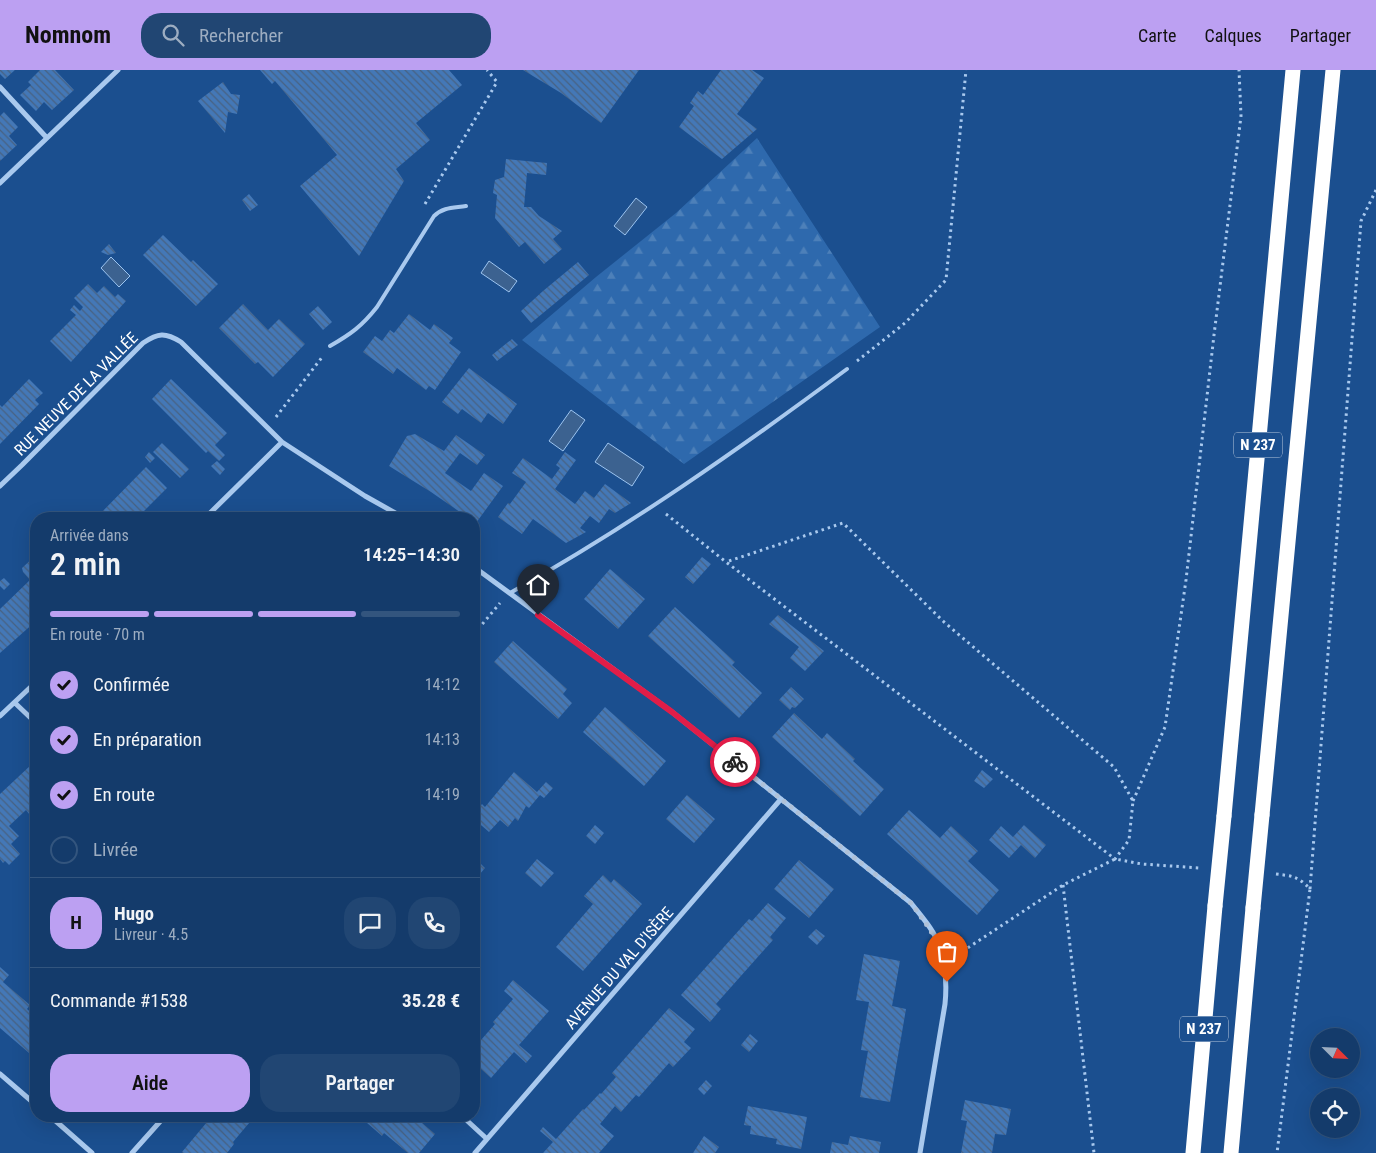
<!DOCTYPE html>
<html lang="fr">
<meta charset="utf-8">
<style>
body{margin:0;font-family:"Roboto Condensed",sans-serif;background:#214673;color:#f1f3f6;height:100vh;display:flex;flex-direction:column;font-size:19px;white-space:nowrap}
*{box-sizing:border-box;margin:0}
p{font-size:16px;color:#9dadc1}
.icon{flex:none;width:28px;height:28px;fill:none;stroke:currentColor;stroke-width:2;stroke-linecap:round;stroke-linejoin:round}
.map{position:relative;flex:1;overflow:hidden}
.sheet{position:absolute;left:30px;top:442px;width:450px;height:610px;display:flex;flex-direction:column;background:#143b6b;border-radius:20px;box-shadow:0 5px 20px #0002,0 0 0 1px #33557e}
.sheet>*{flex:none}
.needle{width:32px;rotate:114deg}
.tools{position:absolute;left:1310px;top:958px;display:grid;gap:10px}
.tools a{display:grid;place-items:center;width:50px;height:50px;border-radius:50%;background:#143b6b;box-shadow:0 5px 20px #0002,0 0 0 1px #33557e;font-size:25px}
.pin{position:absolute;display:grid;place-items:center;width:42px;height:42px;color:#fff;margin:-51px -21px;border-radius:50% 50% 50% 0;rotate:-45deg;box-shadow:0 0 5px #0007}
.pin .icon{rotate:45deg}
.courier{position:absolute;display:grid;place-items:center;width:50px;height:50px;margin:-25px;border:4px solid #e11d48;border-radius:50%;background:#fff;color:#222;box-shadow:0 1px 6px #0007}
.summary em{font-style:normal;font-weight:600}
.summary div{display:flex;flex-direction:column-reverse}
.summary{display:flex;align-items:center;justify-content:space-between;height:85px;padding:0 20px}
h1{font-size:32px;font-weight:600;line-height:38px}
.bar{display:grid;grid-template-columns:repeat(4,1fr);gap:8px 5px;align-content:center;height:60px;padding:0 20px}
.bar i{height:6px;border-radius:4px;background:#33557e}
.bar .current{background:#bca0f2}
.bar p{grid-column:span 4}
.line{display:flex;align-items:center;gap:12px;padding:0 20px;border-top:1px solid #33557e}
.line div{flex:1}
.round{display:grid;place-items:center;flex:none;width:52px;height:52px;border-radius:20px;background:#214673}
ol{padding:0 20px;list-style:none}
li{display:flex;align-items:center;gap:15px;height:55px}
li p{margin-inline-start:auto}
li .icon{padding:5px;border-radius:50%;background:#bca0f2;color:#111;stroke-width:4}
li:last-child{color:#9dadc1}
li i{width:28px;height:28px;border:2px solid #33557e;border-radius:50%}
.button{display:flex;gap:10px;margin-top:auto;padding:10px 20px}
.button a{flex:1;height:58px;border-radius:20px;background:#bca0f2;color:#111;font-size:20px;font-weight:600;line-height:58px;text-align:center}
.button a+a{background:#214673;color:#f1f3f6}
header{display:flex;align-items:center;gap:30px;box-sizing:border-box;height:70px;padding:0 25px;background:#bca0f2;color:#111}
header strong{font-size:24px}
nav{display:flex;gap:28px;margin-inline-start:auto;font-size:18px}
.search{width:350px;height:45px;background:#214673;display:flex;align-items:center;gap:12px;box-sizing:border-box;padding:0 18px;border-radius:20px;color:#9dadc1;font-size:19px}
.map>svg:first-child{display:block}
.forest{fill:url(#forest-firs)}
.water{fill:#3c6290;stroke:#9cc4f0}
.building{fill:url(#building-back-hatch)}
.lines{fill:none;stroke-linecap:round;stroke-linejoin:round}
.path{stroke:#a9c9ee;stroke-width:3;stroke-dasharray:2.5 4;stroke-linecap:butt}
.lane{stroke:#a9c9ee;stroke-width:4}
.street{stroke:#a9c9ee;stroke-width:5}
.highway{stroke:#fff;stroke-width:15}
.highway-bridge{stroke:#fff;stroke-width:15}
.done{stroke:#afc1d8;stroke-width:5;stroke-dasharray:0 9}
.route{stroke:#e11d48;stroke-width:6}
.labels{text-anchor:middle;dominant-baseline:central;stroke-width:4.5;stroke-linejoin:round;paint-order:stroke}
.shield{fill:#1b4f8f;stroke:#bbcadd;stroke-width:1}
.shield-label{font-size:15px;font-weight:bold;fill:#fff}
.street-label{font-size:16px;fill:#fff;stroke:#1b4f8f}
</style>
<header>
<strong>Nomnom</strong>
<div class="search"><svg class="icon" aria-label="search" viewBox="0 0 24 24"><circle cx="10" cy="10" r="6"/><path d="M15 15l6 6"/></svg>Rechercher</div>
<nav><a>Carte</a><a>Calques</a><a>Partager</a></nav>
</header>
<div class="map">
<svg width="1376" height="1083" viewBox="0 0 1376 1083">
<defs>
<pattern id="forest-firs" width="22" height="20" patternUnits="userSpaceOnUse" patternTransform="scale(1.25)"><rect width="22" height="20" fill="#2e69ad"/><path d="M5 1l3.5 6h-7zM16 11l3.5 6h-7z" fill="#4d80b9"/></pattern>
<pattern id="building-back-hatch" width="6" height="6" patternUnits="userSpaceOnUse" patternTransform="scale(1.25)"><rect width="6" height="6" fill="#4478b7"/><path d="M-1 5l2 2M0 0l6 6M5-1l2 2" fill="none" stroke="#486282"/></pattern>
</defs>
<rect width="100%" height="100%" fill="#1b4f8f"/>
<path class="forest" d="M757 68 880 257 684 394 522 270 596 207 676 143Z"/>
<path class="water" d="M636 128 647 137 625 165 614 156Z
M111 187 130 206 119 217 101 198Z
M489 191 517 211 509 222 481 203Z
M571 340 585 350 563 381 549 371Z
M608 373 644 397 632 416 595 392Z"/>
<path class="building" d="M0 0H15L5 9 0 4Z
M40 0H55L74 20 52 40 44 32 36 41 20 25 31 15 28 12Z
M260 0H449L462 15 416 53 430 70 396 99 404 111 359 186 300 116 337 85 275 11 272 14Z
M523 0H639L601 53 561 23Z
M721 0H752L764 8 737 44 757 59 722 89 679 57 694 36 690 33 698 21 703 25Z
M223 12 231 24 240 25 237 44 228 42 225 63 198 31Z
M4 42 18 57 9 66 17 75 0 91V46Z
M506 89 547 93 546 105 527 103 524 137H531L539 146 562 161 553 169 562 179 544 194 525 172 519 177 495 148 497 125 493 123 495 110 504 107Z
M249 124 258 135 250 141 242 130Z
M163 165 191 192 193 190 218 214 196 236 143 185Z
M109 174 116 183 108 185 101 182Z
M578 192 589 205 531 253 521 241 543 221Z
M88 214 97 223 104 216 115 227 118 224 126 231 71 292 50 271 76 245 70 240 74 235 80 241 83 237 74 228Z
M243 234 268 260 279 249 305 274 273 307 258 292 255 294 219 258Z
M318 236 332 252 323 260 309 244Z
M409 244 430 260 434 254 453 268 449 273 461 282 435 320 429 316 426 320 397 298 393 304 363 282 375 266 382 271 390 260 394 263Z
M512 269 518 275 497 291 492 285Z
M469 298 517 334 503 354 488 343 481 353 462 339 458 344 442 332Z
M29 309 43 323 35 330 39 334 0 374V335L2 337Z
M171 309 227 363 215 375 225 385 219 391 208 381 206 383 152 329Z
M415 364 444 381 456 365 485 385 477 395 460 383 445 403 471 421 484 403 503 416 476 453 474 452V449H470L431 422 389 396 407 366Z
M162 373 189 399 180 408 153 382Z
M149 382 155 388 150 393 145 387Z
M565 382 576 390 555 419 575 434 585 421 594 428 605 414 631 433 615 443 609 439 599 453 590 446 580 458 586 462 566 473 533 449 522 464 498 447 508 433 510 434 526 412 512 403 523 388 552 409 560 398 556 395Z
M217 391 225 399 220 405 211 396Z
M146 397 167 418 136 449H97L99 447 98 446Z
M36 485V551L0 583V539L30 510 23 502 22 498Z
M702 487 711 494 693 514 685 507Z
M610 499 645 529 618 559 584 529Z
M4 508 10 514 4 520 0 516V511Z
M675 537 735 592 732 595 762 623 739 648 648 566Z
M778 545 824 581 805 601 790 588 799 577 769 554Z
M513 571 567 619 563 624 572 633 558 649 494 592Z
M791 617 804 629 795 638 792 637 790 640 779 630Z
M605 637 666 691 644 716 583 662Z
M794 643 822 669 827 663 855 689 853 691 884 719 860 746 772 667Z
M32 694 36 699V746L33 749 26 740 9 756 19 766 11 774 20 784 9 795 5 791 3 793 0 789V724Z
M982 700 993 709 984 718 974 711Z
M514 702 537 722 546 712 553 718 544 728 540 725 529 738 526 736 518 751 515 748 508 757 500 750 489 762 474 749V744L482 734 485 737Z
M687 725 715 749 694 773 666 749Z
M909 740 940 768 951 756 978 781 968 791 999 820 977 845 887 764Z
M595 755 604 763 595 774 586 766Z
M1024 755 1046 775 1035 788 1021 775 1009 788 989 770 1001 756 1013 767Z
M474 787 485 798 474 811Z
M537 789 554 803 541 817 525 803Z
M799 790 834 819 809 848 774 819Z
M603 805 611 813 614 809 642 834 583 901 556 877 593 834 584 826Z
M768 833 786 848 770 867 773 870 716 934 721 939 710 952 681 925 749 849 752 851Z
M816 859 825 866 817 875 808 867Z
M864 884 900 891 892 936 906 939 890 1032 860 1027 868 981 861 980 869 932 856 930Z
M0 897 9 905 3 912 30 935 27 939 36 947V989L0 958Z
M513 910 549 941 519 975 532 986 526 993 514 982 491 1008 480 998 475 1003 474 978 495 954 493 952 513 929 504 921Z
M669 938 695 959 684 972 691 978 673 997 669 993 639 1027 636 1025 621 1042 615 1036 600 1054 614 1066 599 1083H543L553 1072 540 1061 543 1057 556 1069 583 1039 584 1040 600 1023 601 1024 616 1007 612 1003Z
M750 964 758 971 749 982 741 975Z
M706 1010 712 1016 704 1025 698 1019Z
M965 1030 1011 1039 1006 1065 995 1064 992 1083H961L967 1051 961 1050Z
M748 1036 807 1047 801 1079 776 1074 777 1069 750 1064 751 1056 744 1055Z
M212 1046H255L233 1072 234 1074 227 1083H183L182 1082Z
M359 1046H414L435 1064 419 1083H408L384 1063 382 1066Z
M704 1066 719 1077 715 1083H693Z
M850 1066 881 1072 879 1083H830L832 1072 848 1075Z"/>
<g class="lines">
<path class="path" d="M425 134 497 12 487 0
M857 291 905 253 946 210 966 0
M276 347 323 286
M666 444 726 492 1115 789 1129 770 1133 731 1114 697 944 552 843 453 726 492
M474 564 500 533
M1133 731 1165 657 1186 510 1214 265 1241 46 1239 0
M1276 804C1292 806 1298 806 1310 819L1277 1083
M1063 815 1094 1083
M1310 819 1361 151 1376 120
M957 885 1063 815 1115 789 1142 794 1200 798"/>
<path class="lane" d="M330 276C351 264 362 256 377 237L434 146C443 137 454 138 466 136
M510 523C628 457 738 380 847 299"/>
<path class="street" d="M0 17 47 68 0 113
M47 68 118 0
M0 416 22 395 143 273C158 263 165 262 181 272L282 372 365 426 406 449
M204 449 282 372
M474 497 672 642 911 833C921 846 934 860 939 875 946 895 947 914 945 934L920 1083
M15 633 36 653
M0 646 36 612
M0 1004 36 1035
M50 1046 92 1083
M462 1046 487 1069
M132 1083 165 1046
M475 1083 781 729"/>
<path class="highway" d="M1262 745 1333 0
M1224 746 1293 0
M1193 1083 1215 836
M1231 1083 1253 838"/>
<path class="highway-bridge" d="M1215 836 1224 746
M1253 838 1262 745"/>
</g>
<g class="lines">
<path class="done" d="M735 692 911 833 927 855 939 874 947 912"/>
<path class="route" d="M538 545 672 642 735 692"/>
</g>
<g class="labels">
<g class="shield">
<rect x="1234" y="362.5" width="48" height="25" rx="4"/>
<rect x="1180" y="946.5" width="48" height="25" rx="4"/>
</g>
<g class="shield-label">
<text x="1258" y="375">N 237</text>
<text x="1204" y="959">N 237</text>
</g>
<g class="street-label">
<text transform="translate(76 324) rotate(-45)">RUE NEUVE DE LA VALLÉE</text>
<text transform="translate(619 898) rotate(-49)">AVENUE DU VAL D'ISÈRE</text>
</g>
</g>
</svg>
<div class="tools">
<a><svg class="needle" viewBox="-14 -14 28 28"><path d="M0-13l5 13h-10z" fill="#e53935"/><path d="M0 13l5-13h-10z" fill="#9dadc1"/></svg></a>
<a><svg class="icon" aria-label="locate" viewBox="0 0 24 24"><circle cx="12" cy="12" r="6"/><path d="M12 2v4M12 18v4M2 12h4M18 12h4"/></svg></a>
</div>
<div class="pin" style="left:947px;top:912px;background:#ea580c"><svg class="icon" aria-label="bag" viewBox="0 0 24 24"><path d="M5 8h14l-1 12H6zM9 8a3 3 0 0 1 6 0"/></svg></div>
<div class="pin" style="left:538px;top:545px;background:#1f2937"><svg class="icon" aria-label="home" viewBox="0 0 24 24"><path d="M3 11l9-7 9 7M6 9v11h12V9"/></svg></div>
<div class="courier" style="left:735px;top:692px"><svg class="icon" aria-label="bike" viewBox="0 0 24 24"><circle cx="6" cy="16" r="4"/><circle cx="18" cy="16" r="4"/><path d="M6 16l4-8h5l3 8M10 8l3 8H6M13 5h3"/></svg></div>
<section class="sheet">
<div class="summary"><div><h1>2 min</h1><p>Arrivée dans</p></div><em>14:25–14:30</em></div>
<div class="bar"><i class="current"></i><i class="current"></i><i class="current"></i><i></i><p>En route · 70 m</p></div>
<ol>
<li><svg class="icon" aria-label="check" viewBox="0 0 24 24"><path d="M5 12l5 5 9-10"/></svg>Confirmée<p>14:12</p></li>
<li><svg class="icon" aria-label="check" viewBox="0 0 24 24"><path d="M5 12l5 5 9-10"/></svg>En préparation<p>14:13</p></li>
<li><svg class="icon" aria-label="check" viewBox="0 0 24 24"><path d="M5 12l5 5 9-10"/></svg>En route<p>14:19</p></li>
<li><i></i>Livrée</li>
</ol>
<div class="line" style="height:90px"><b class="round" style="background:#bca0f2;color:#111">H</b><div><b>Hugo</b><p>Livreur · 4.5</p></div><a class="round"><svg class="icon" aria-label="chat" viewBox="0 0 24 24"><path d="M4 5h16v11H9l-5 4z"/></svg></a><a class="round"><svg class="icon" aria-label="phone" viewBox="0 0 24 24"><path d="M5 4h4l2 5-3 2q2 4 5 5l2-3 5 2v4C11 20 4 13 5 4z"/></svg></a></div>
<div class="line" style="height:65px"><div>Commande #1538</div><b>35.28 €</b></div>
<div class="button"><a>Aide</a><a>Partager</a></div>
</section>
</div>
